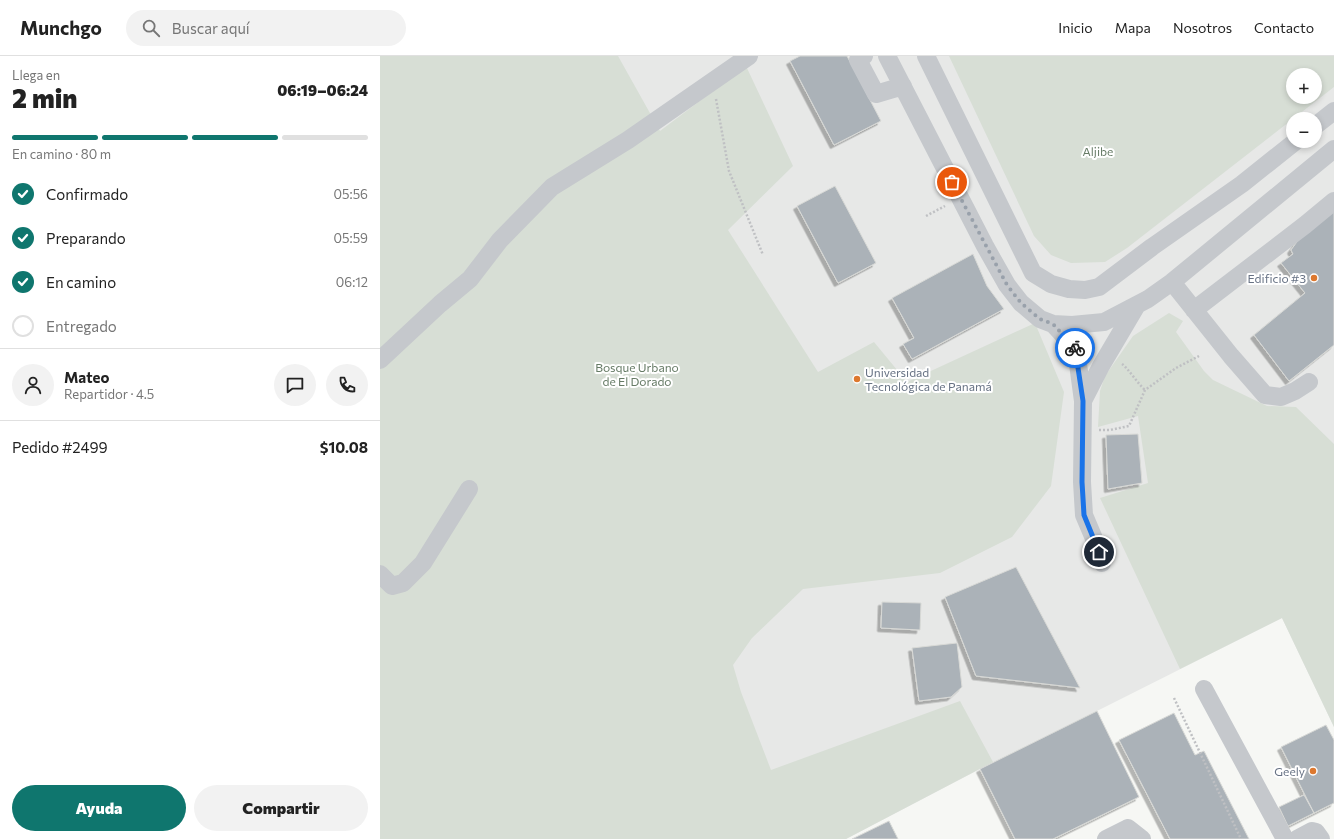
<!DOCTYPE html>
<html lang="es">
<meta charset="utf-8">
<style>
body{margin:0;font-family:Commissioner,sans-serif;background:#f2f2f2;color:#222;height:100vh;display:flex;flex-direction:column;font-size:15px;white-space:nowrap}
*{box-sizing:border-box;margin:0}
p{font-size:13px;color:#767676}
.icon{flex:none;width:22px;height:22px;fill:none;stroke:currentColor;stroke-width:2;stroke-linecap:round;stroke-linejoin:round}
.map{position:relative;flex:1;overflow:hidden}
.panel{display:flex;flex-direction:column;background:#fff;width:380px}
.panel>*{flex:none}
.fabs{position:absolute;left:906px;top:12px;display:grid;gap:8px}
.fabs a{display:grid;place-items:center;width:36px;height:36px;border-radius:50%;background:#fff;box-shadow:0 2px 6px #0003;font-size:20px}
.pin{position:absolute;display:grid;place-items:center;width:34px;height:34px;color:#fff;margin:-17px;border:2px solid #fff;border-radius:50%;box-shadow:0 1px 4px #0007}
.courier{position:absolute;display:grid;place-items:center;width:40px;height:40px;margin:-20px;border:3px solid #1a73e8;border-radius:50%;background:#fff;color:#222;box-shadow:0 1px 5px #0007}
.headline em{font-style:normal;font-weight:800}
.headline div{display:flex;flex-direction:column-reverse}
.headline{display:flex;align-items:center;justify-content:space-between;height:68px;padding:0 12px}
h1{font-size:26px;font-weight:800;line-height:30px}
.bar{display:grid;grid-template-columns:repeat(4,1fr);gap:6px 4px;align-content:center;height:48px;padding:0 12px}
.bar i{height:5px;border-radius:3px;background:#e0e0e0}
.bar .on{background:#0f766e}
.bar p{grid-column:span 4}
.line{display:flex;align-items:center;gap:10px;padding:0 12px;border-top:1px solid #e0e0e0}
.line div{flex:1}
.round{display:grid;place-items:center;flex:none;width:42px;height:42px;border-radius:21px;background:#f2f2f2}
ol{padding:0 12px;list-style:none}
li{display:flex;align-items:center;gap:12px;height:44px}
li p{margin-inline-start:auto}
li .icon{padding:4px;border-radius:50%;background:#0f766e;color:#fff;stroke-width:4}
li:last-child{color:#767676}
li i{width:22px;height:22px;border:2px solid #e0e0e0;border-radius:50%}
.cta{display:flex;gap:8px;margin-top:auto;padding:8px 12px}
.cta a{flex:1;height:46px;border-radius:24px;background:#0f766e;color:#fff;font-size:16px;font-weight:800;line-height:46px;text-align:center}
.cta a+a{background:#f2f2f2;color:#222}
header{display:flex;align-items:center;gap:24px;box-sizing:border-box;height:56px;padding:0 20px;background:#fff;border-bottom:1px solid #e0e0e0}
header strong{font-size:19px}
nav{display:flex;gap:22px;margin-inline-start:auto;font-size:14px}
.search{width:280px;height:36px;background:#f2f2f2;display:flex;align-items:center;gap:10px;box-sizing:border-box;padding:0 14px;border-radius:22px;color:#767676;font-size:15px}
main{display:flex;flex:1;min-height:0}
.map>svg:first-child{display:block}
.built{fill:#e7e8e7;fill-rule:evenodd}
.green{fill:#d7ded5;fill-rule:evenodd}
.building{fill:#abb2b8;stroke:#d8d9d6;filter:url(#shadow)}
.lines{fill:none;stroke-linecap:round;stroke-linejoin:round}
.path{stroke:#bfc0c3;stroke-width:2.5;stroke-dasharray:2 2;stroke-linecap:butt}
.minor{stroke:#c5c8cc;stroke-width:18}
.done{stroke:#99a1ab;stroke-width:4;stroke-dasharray:0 7.2}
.route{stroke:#1a73e8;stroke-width:5}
.poi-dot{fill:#dd782e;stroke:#fff;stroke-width:1.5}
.labels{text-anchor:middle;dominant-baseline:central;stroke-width:4;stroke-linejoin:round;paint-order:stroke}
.park-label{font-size:12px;fill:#667b66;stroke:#fff}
.poi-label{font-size:12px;fill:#677284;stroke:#fff;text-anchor:end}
</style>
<header>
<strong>Munchgo</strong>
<div class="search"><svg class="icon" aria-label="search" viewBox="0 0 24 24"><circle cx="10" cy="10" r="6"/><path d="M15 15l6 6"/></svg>Buscar aquí</div>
<nav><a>Inicio</a><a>Mapa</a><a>Nosotros</a><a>Contacto</a></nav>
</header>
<main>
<section class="panel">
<div class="headline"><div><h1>2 min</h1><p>Llega en</p></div><em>06:19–06:24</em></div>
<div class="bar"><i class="on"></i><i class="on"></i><i class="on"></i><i></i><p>En camino · 80 m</p></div>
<ol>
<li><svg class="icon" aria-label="check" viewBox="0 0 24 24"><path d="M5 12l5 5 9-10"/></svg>Confirmado<p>05:56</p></li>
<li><svg class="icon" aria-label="check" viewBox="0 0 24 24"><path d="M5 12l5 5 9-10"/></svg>Preparando<p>05:59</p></li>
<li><svg class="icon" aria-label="check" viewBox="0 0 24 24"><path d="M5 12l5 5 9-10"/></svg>En camino<p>06:12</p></li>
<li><i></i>Entregado</li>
</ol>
<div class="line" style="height:72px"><a class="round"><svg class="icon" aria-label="person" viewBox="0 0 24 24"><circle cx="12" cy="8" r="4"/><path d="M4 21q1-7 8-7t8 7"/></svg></a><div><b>Mateo</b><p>Repartidor · 4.5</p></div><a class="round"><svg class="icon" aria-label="chat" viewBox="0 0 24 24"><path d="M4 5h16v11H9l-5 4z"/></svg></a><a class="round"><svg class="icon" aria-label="phone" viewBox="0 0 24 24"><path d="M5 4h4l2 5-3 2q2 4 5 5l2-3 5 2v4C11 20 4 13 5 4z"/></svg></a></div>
<div class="line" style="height:52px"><div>Pedido #2499</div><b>$10.08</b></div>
<div class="cta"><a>Ayuda</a><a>Compartir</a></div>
</section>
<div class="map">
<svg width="954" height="783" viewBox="0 0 954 783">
<defs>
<filter id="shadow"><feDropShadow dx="-3.5" dy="3.5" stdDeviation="0" flood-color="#0004"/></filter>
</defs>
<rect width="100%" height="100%" fill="#f6f7f4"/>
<path class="built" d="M0 0H954V671L902 562 717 655 600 713 466 783H0ZM913 19H935V41H913ZM913 63H935V85H913Z"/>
<path class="green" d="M0 0H238L280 75 366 10 413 110 348 174 438 316 494 286 527 326 655 267 684 336 671 430 632 481 560 517 423 533 372 582 353 609 361 636 391 714 580 645 613 706 466 783H0Z
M569 0H954V31L747 192 725 206 691 207 671 199 654 180ZM913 19H935V41H913Z
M789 257 803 265 796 276 824 315 833 324 887 350 916 351 954 388V671L902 562 800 613 720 442 768 427 758 360 718 371 720 335 725 320 753 280Z"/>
<path class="building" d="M420 0H467L501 65 454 89 410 5Z
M455 130 496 207 458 227 417 150Z
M954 151V289L909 325 874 279 925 237 901 207 913 198 911 194 919 183Z
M593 198 607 230 624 253 532 303 523 288 534 282 512 242Z
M758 378 762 427 728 433 726 379Z
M636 511 700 632 596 620 565 541Z
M502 546 541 547 540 574 501 572Z
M577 587 582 631 571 641 539 645 532 592Z
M717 655 759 741 673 783H635L600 713Z
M794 657 815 699 824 695 869 783H790L739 684Z
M946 669 954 684V747L934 757 901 691Z
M924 739 934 757 908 770 899 751Z
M509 765 518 783H472Z"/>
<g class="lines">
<path class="path" d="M336 43 349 115 383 199
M546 160 565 150
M742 308C748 312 758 328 765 334
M719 374H730L749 370 765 334 796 312 819 300
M794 642 861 783"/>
<path class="minor" d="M484 0 478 4 496 38 523 30
M507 0 605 190 627 229 641 247 660 263 673 268 692 269 724 266 768 243 792 226 954 93
M546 0 653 217 671 228 689 233 705 234 719 231 772 191 862 128 916 85
M935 70 954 55
M792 226 851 300 885 339 901 341 915 335 929 326
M814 254 925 169 954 145
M673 268 696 293 703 345 702 426 704 459 715 485 722 507
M0 304 60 248 90 223 120 184 172 131 248 84 369 0
M703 345 721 310 757 249
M0 518 12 530 23 527 43 507 89 433
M824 633 905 783
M748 772 762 783
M726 783 748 772
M917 783 932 775 936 776 941 783"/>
</g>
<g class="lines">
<path class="done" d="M572 126 627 229 641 247 660 263 673 268 695 292"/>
<path class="route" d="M695 292 703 345 702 426 704 459 719 496"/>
</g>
<g class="poi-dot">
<circle cx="934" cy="222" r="4"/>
<circle cx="477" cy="323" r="4"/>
<circle cx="933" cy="715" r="4"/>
</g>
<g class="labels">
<g class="park-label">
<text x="718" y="95">Aljibe</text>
<text x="257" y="311">Bosque Urbano<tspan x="257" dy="14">de El Dorado</tspan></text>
</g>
<g class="poi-label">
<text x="926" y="222">Edificio #3</text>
<text x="485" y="316" text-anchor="start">Universidad<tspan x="485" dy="14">Tecnológica de Panamá</tspan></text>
<text x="925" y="715">Geely</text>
</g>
</g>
</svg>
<div class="fabs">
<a>+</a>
<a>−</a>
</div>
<div class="pin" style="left:572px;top:126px;background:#ea580c"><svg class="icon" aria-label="bag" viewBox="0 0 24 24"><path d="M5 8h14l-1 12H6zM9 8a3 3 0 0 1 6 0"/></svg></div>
<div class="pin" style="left:719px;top:496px;background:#1f2937"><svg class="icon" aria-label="home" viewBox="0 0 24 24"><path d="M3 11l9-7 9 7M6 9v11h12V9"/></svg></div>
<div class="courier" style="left:695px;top:292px"><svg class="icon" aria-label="bike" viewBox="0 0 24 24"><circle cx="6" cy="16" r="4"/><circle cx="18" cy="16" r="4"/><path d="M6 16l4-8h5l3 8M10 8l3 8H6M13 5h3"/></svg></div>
</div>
</main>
